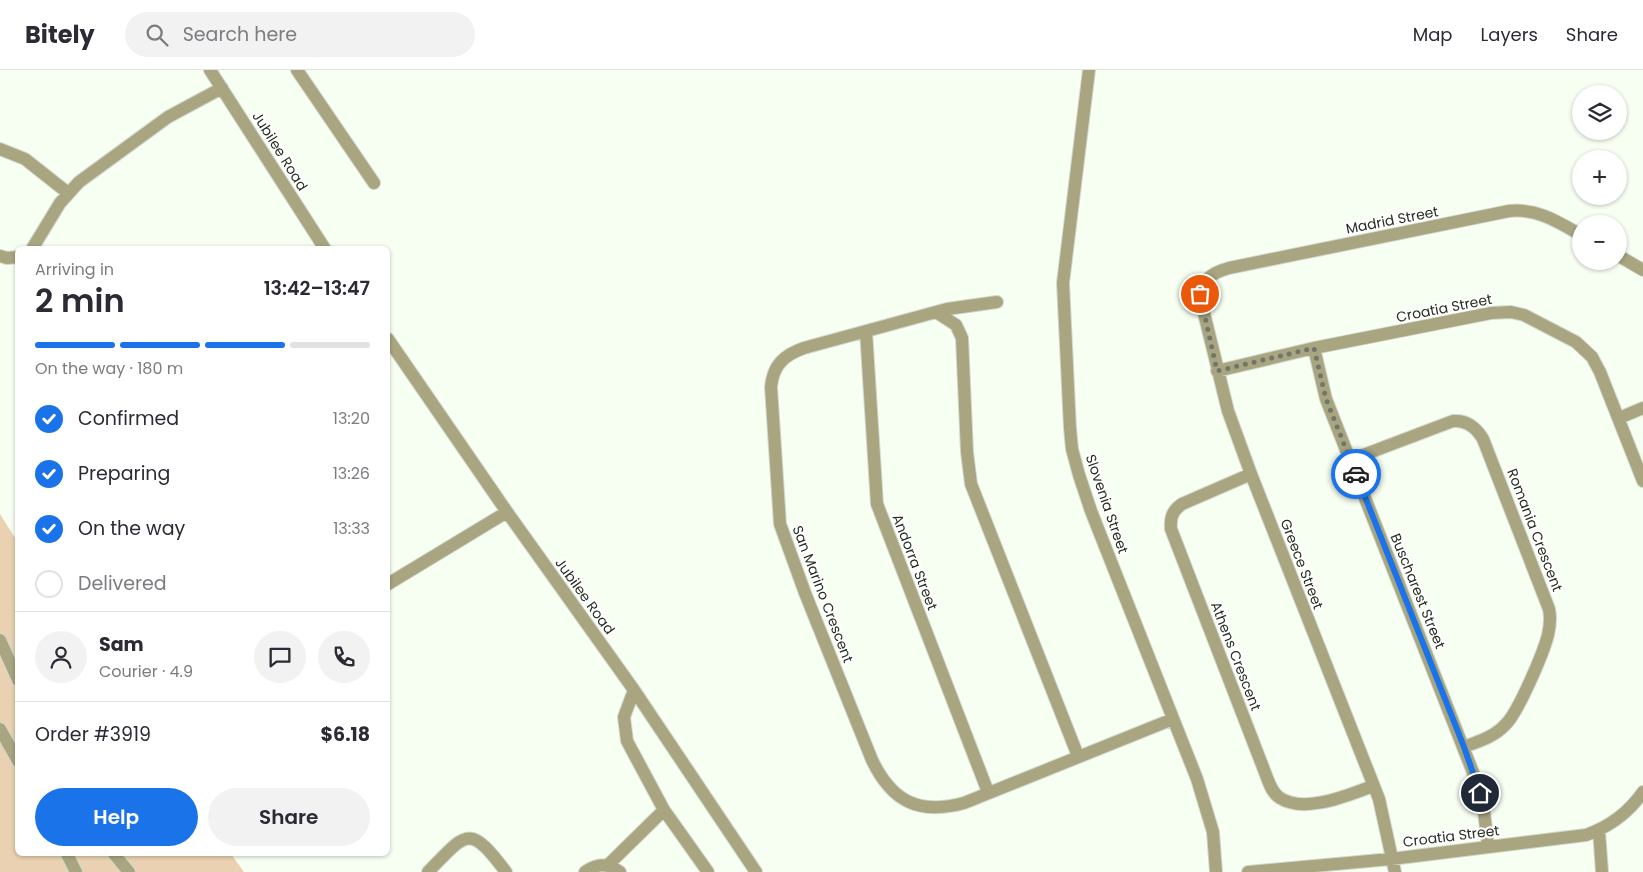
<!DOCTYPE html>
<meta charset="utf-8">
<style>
body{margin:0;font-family:Poppins,sans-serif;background:#f2f2f3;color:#2b2b33;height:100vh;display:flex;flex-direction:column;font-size:19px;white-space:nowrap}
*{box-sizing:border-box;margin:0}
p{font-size:16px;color:#7c7c81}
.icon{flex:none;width:28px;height:28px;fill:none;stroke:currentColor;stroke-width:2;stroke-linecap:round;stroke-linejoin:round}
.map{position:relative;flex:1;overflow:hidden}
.panel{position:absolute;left:15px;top:176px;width:375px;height:610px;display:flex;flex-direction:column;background:#fff;border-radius:8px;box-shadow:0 1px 4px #0004}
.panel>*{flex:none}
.buttons{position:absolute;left:1572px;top:15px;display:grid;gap:10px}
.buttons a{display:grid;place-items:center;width:55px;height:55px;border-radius:50%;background:#fff;box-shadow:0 1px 4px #0004;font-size:25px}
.pin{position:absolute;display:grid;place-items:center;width:42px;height:42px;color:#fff;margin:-21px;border:2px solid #fff;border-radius:50%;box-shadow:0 1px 5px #0007}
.courier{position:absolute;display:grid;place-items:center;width:50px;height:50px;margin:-25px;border:4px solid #1a73e8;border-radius:50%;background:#fff;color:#222;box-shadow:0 1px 6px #0007}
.overview em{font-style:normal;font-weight:600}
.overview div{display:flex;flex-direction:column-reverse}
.overview{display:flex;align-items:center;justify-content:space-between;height:85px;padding:0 20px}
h1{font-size:32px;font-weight:600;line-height:38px}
.bar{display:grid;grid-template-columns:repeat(4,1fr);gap:8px 5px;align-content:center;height:60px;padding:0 20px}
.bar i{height:6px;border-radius:4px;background:#e1e1e2}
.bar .on{background:#1a73e8}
.bar p{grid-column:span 4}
.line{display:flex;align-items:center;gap:12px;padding:0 20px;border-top:1px solid #e1e1e2}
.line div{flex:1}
.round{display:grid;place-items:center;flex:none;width:52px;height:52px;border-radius:26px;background:#f2f2f3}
ol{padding:0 20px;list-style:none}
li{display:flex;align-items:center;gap:15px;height:55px}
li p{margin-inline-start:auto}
li .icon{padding:5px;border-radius:50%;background:#1a73e8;color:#fff;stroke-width:4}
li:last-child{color:#7c7c81}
li i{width:28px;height:28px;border:2px solid #e1e1e2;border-radius:50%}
.button{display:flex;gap:10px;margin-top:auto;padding:10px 20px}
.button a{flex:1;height:58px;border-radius:30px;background:#1a73e8;color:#fff;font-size:20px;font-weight:600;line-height:58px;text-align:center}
.button a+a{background:#f2f2f3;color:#2b2b33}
header{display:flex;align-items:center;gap:30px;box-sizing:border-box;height:70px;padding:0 25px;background:#fff;border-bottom:1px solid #e1e1e2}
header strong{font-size:24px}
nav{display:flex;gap:28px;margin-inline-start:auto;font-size:18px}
.search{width:350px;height:45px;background:#f2f2f3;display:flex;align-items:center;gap:12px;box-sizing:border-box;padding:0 18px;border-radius:28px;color:#7c7c81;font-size:19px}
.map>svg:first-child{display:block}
.green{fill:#e9d1b1}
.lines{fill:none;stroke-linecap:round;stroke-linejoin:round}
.minor-casing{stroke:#d1d9cd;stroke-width:14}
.minor{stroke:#a8a580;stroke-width:12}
.done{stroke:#6f776b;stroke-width:5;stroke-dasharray:0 9}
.route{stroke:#1a73e8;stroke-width:6}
.labels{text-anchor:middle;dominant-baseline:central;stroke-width:4.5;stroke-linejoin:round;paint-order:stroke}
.street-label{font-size:14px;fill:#262e22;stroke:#fff}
</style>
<header>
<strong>Bitely</strong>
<div class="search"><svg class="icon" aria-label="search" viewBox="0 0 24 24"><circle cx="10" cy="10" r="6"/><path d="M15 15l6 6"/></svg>Search here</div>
<nav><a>Map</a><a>Layers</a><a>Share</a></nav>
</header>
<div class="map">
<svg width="1643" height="802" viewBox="0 0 1643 802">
<rect width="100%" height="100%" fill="#f7fff2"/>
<path class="green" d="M0 444 17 471 18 784H231L244 802H0Z"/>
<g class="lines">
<defs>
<path id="minor" d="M210 0 325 179
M297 0 374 113
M1089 0 1063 213 1070 358 1072 379 1079 405 1091 441 1197 709 1213 762 1216 802
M0 79 25 89 68 123
M32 179 60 133 79 112 168 47 222 18
M0 186 7 188 18 187
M1619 186 1643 200
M997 232 947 239 804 278C784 285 773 295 771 317L780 454 805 523 872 690C892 732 919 745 964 733L1173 649
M936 242 956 255 962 268 967 382 971 414 1078 686
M866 261 877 434 988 722
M388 269 507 442 634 620 756 802
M1314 278 1326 329 1476 710 1483 733 1488 776
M1217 301 1314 278 1491 243 1511 242 1524 245 1576 272 1592 287 1600 302 1643 411
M1619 348 1643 338
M1350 390 1453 351C1467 350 1476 357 1483 369L1549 539C1551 548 1550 556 1548 565 1543 584 1518 643 1505 655 1494 667 1479 671 1464 677
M1251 404 1182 434C1172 441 1170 448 1171 459L1266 705C1269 713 1272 723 1280 728 1305 744 1348 725 1373 716
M388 514 507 442
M0 570 18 610
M634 620 624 647 627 671 664 740 708 802
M0 659 18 691
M1599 761 1602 802
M67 784 76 802
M114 784 129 802
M608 795 664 740
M428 802C467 762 469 753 506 802
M585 802C598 793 607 793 620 802
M1248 802 1391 789 1586 765C1609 757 1629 742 1643 722
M1395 802 1379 729 1251 404 1228 341 1201 231C1199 211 1211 203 1229 198L1509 141C1537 138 1558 152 1581 165"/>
</defs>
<use href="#minor" class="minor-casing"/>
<use href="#minor" class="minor"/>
</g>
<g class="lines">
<path class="done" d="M1200 224 1217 301 1314 278 1326 329 1356 404"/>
<path class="route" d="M1356 404 1464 677 1480 723"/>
</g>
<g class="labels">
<g class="street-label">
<text transform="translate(280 81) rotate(58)">Jubilee Road</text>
<text transform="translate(1392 150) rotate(-11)">Madrid Street</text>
<text transform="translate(1444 238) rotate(-11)">Croatia Street</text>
<text transform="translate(1107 434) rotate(71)">Slovenia Street</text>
<text transform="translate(1535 460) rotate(69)">Romania Crescent</text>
<text transform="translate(915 492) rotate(69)">Andorra Street</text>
<text transform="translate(1302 494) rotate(69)">Greece Street</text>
<text transform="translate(1418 521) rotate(68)">Buscharest Street</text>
<text transform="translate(823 524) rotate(69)">San Marino Crescent</text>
<text transform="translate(585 526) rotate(54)">Jubilee Road</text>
<text transform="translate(1236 586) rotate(69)">Athens Crescent</text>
<text transform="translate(1451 766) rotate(-7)">Croatia Street</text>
</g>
</g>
</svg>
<div class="buttons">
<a><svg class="icon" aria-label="layers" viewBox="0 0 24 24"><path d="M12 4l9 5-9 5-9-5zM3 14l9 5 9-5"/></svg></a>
<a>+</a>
<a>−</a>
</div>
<div class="pin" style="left:1200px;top:224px;background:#ea580c"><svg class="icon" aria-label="bag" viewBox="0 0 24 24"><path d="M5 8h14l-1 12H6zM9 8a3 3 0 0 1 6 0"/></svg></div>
<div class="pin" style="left:1480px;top:723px;background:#1f2937"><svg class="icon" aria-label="home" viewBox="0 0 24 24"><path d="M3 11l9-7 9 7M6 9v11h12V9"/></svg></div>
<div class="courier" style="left:1356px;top:404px"><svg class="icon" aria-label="car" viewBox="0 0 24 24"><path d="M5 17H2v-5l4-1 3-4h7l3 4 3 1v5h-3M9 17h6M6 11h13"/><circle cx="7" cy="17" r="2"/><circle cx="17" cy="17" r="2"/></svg></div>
<section class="panel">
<div class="overview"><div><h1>2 min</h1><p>Arriving in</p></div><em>13:42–13:47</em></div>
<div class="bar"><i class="on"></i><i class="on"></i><i class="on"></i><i></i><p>On the way · 180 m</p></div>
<ol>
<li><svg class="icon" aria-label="check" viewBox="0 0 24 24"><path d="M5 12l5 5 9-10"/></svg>Confirmed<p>13:20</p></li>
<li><svg class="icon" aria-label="check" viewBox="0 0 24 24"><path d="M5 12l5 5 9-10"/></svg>Preparing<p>13:26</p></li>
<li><svg class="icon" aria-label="check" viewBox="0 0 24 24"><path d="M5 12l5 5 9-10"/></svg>On the way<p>13:33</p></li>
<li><i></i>Delivered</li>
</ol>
<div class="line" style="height:90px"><a class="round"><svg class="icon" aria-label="person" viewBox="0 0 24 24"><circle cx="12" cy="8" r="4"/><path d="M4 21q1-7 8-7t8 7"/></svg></a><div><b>Sam</b><p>Courier · 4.9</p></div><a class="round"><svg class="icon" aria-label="chat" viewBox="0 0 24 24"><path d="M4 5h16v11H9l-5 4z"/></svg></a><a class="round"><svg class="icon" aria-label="phone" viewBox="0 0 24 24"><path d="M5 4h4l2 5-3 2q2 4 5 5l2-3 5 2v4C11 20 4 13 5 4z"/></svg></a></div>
<div class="line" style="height:65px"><div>Order #3919</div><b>$6.18</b></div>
<div class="button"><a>Help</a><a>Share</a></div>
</section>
</div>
